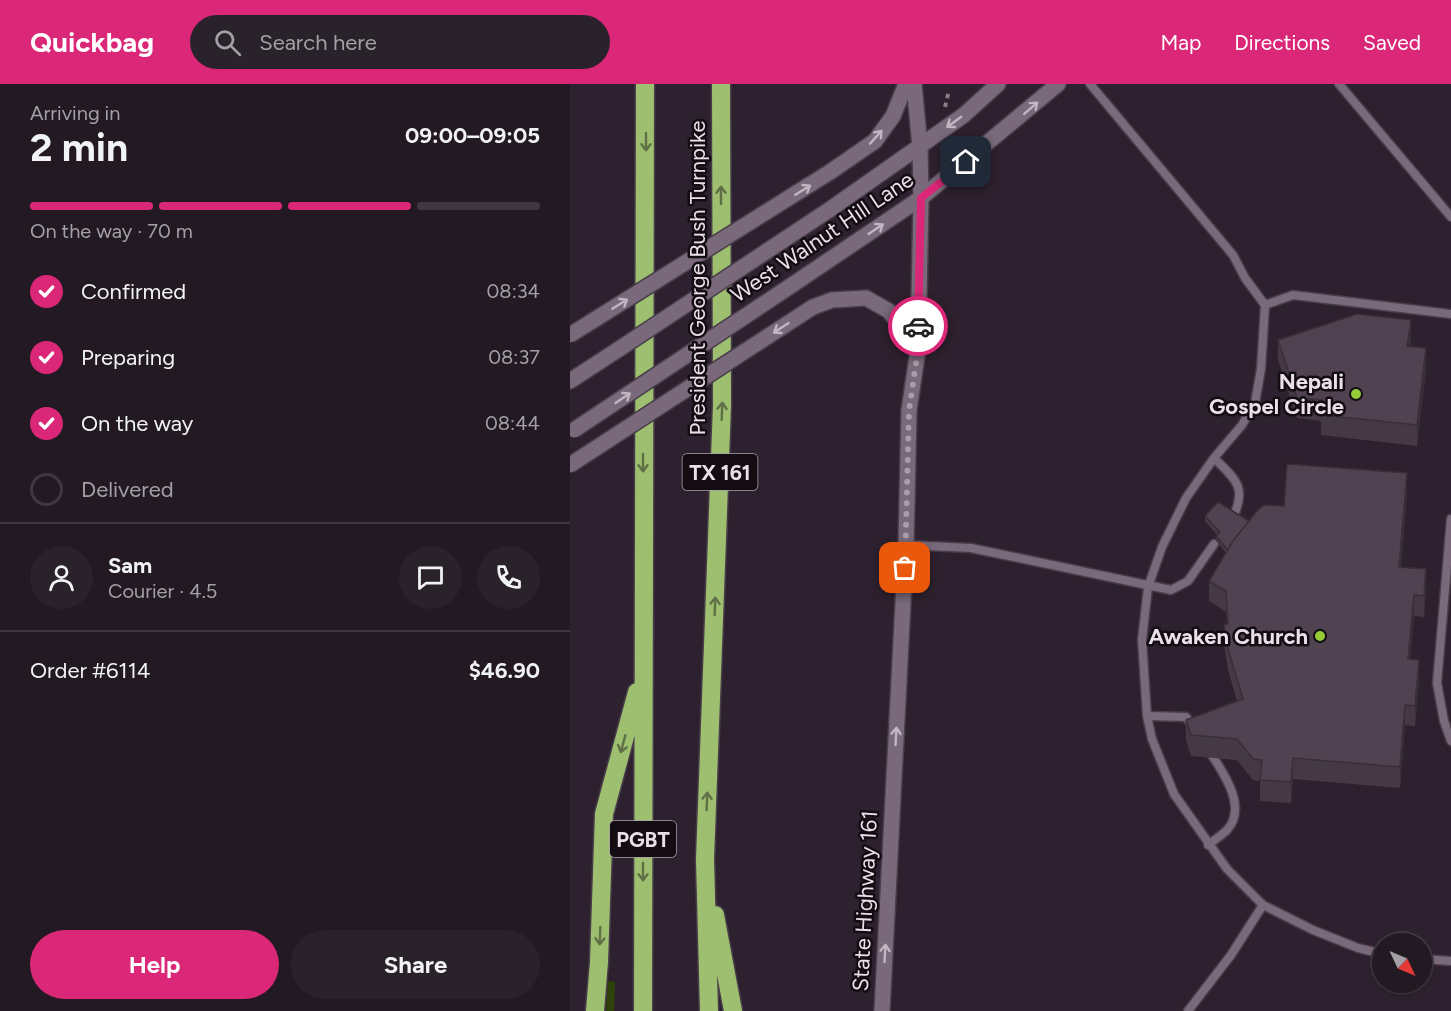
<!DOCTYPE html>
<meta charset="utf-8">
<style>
body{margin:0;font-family:Figtree,sans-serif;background:#2a222b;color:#f1f3f6;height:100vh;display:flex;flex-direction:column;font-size:22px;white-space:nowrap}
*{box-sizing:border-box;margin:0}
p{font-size:20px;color:#a2a0a6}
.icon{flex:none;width:33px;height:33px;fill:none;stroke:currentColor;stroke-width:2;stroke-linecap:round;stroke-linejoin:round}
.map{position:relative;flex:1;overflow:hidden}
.sheet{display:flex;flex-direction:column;background:#221923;width:570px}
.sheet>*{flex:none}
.needle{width:39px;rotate:134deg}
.buttons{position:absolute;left:802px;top:849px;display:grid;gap:12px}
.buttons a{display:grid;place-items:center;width:60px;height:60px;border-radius:50%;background:#221923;box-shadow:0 2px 4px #0004,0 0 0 2px #3f3841;font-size:30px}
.pin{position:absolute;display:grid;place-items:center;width:51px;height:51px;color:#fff;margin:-26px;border-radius:12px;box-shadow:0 3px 9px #0006}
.courier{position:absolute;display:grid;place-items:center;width:60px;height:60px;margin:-30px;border:4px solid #db2777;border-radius:50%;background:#fff;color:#222;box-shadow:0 2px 8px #0007}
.overview em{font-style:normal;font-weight:700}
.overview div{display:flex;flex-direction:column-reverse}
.overview{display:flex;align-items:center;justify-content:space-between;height:102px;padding:0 30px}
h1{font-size:39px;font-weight:700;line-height:45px}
.bar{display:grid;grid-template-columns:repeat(4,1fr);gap:9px 6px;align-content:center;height:72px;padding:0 30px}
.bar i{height:8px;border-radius:4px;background:#3f3841}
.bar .active{background:#db2777}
.bar p{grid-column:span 4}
.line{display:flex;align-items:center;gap:15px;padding:0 30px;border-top:2px solid #3f3841}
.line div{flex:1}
.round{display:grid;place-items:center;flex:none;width:63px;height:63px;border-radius:32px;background:#2a222b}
ol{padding:0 30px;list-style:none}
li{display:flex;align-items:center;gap:18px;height:66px}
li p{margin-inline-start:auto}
li .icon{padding:6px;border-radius:50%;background:#db2777;color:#fff;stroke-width:4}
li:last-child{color:#a2a0a6}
li i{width:33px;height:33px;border:3px solid #3f3841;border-radius:50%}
.button{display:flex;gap:12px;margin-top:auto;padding:12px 30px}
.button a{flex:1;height:69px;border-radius:36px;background:#db2777;color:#fff;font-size:24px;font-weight:700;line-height:69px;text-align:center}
.button a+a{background:#2a222b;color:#f1f3f6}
header{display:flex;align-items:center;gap:36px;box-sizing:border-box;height:84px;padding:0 30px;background:#db2777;color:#fff}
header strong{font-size:28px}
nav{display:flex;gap:33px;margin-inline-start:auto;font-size:21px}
.search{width:420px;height:54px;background:#2a222b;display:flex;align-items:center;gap:15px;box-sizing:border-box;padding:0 21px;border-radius:33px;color:#a2a0a6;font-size:22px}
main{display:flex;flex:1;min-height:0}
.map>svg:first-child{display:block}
.grass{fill:#2e420a}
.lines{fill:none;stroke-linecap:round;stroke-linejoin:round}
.lane-casing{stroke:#493d4a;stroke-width:11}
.secondary-casing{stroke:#493d4a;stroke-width:18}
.highway-casing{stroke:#493d4a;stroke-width:21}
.path{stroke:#877c88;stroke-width:4;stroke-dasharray:4.5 4.5;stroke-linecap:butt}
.lane{stroke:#79697a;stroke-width:8}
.secondary{stroke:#79697a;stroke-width:15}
.highway{stroke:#9dbf6f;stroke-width:18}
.secondary-bridge-casing{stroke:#493d4a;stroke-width:18;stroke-linecap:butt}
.secondary-bridge{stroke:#79697a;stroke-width:15}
.wall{fill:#463946}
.shaded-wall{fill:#392e39}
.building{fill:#514251;stroke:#392e39;stroke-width:1.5}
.oneway{stroke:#c2b6c3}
.oneway2{stroke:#5f6f46}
.done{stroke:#a89da9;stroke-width:6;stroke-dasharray:0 10.8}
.route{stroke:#db2777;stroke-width:8}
.poi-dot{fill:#96cc3a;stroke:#130d13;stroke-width:2}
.labels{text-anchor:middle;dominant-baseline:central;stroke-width:5;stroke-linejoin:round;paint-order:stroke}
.shield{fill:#130d13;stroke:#a9a1aa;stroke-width:1.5}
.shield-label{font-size:21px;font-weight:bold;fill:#e9e0ea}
.street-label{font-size:22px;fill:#e9e0ea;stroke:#130d13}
.poi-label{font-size:22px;font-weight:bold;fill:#e9e0ea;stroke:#130d13;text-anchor:end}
</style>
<header>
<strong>Quickbag</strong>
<div class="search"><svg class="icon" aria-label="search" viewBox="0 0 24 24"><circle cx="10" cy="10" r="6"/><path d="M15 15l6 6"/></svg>Search here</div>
<nav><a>Map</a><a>Directions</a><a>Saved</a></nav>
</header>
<main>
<section class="sheet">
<div class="overview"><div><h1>2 min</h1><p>Arriving in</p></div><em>09:00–09:05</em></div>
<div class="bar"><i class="active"></i><i class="active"></i><i class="active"></i><i></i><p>On the way · 70 m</p></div>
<ol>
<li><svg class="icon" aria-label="check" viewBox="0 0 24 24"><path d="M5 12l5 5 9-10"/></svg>Confirmed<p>08:34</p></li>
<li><svg class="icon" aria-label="check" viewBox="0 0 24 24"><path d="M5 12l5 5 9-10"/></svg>Preparing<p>08:37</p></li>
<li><svg class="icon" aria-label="check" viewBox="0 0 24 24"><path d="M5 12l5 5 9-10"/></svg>On the way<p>08:44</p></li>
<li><i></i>Delivered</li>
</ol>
<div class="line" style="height:108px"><a class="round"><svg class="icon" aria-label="person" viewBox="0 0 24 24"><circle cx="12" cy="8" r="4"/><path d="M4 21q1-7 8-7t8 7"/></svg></a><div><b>Sam</b><p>Courier · 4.5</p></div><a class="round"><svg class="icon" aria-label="chat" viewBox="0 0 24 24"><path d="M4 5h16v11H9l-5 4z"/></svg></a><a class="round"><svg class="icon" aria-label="phone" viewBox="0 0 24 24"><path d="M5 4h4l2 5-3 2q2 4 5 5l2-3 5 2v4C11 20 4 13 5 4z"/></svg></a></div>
<div class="line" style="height:78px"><div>Order #6114</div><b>$46.90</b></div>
<div class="button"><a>Help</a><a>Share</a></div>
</section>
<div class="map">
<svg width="881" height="927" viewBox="0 0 881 927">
<rect width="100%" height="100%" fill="#2e212f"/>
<path class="grass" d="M38 897 45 898 44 927H36Z"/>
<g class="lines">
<defs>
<path id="lane" d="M520 0 663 171 675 194 695 221 691 285 685 319 672 341 644 374 616 414 592 463 578 503 572 556 577 632 582 655 604 710 657 785 693 821 743 846 788 864 813 870
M769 0 881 133
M695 221 723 211 881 230
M644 374C664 394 677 402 664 431
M881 435 867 599 874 637 881 657
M336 461 401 464 601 506 618 497 644 460
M577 632 616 633 623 642
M638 665C651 686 679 722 657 746 651 752 644 756 638 761
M852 875 881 877
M618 927 661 871 693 821"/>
<path id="secondary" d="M260 88 305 57 323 32 336 0
M259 126 394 31 428 0
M222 201 351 114 488 0
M262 216 296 214 319 227 348 266
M0 297 49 265
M312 927 336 461 339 326 348 266 351 114 350 63 344 0"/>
<path id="highway" d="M145 831 163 927
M25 927 29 878 34 730 67 608
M73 927 75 0
M139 927 135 775 152 321 151 0"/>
</defs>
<use href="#lane" class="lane-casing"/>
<use href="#secondary" class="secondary-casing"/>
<use href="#highway" class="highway-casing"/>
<path class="path" d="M375 23 379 6"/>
<use href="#lane" class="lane"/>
<use href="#secondary" class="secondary"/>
<use href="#highway" class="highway"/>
<defs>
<path id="secondary-bridge" d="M0 251 260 88
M49 265 259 126
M4 346 222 201
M0 381 243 223 262 216"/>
</defs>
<use href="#secondary-bridge" class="secondary-bridge-casing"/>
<use href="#secondary-bridge" class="secondary-bridge"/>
</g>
<path class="wall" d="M708 256 841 257 840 263 856 285 847 362 751 351V337L727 334 708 276Z
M837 409 831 483 856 506 854 533 844 532 840 575 849 596 845 642 835 641 830 704 723 695 721 719 690 717V697L683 696 667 676 621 672 616 656V636L667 617 658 586 654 561V540H657L656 528 639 517V497L656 469 646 457V452L647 451 635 437V432L679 437 714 422Z"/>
<path class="shaded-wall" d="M841 236V257L837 283V262Z
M856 264V285L847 362V341Z
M837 389V409L829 503V483Z
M856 485V506L854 533V512Z
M844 511V532L838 596V575Z
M849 576V596L845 642V622Z
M835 621V641L830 704V683Z
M723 674V695L721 719V698Z"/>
<path class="building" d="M787 230 841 236 837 262 856 264 847 341 751 331 753 316 727 314 708 256Z
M717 380 837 389 829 483 856 485 854 512 844 511 838 575 849 576 845 622 835 621 830 683 723 674 721 698 690 696 692 676 683 675 667 655 621 651 616 636 673 615 658 565 654 540H658L656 507 639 497 663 457 687 427 694 421 714 422Z
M648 418 679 437 663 457 658 466 646 452 650 448 635 432Z"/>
<defs><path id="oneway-shaft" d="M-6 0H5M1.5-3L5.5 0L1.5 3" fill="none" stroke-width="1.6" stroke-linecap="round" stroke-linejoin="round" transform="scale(1.5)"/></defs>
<g class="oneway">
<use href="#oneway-shaft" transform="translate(461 24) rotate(-41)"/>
<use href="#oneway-shaft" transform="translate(384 38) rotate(144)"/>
<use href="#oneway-shaft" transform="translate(306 53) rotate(-48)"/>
<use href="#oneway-shaft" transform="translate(233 106) rotate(-32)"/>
<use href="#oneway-shaft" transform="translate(306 145) rotate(-34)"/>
<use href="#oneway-shaft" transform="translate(50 220) rotate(-32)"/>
<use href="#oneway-shaft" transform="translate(211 244) rotate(147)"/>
<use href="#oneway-shaft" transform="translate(53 314) rotate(-34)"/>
<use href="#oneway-shaft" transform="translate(326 652) rotate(-87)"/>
<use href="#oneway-shaft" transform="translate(315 869) rotate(-87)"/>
</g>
<g class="oneway2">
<use href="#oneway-shaft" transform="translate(76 58) rotate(90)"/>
<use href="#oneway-shaft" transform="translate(151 111) rotate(-90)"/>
<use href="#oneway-shaft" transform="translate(152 327) rotate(-88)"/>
<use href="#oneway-shaft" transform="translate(73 379) rotate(90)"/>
<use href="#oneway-shaft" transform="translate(145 522) rotate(-88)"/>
<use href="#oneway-shaft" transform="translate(53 660) rotate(105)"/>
<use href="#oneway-shaft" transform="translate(137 717) rotate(-88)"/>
<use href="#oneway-shaft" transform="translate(73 788) rotate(90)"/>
<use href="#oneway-shaft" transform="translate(30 852) rotate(92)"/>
</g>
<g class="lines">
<path class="done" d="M335 484 339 326 348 266V242"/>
<path class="route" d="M348 242 351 114 396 78"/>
</g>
<g class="poi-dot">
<circle cx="786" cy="310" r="6"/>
<circle cx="750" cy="552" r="6"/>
</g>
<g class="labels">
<g class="shield">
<rect x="112.5" y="370" width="75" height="36" rx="4.5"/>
<rect x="40" y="737" width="66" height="36" rx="4.5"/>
</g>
<g class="shield-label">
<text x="150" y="388">TX 161</text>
<text x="73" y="755">PGBT</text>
</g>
<g class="street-label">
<text transform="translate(252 153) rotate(-34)">West Walnut Hill Lane</text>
<text transform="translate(127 194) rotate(-90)">President George Bush Turnpike</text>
<text transform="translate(295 817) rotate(-87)">State Highway 161</text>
</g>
<g class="poi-label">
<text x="774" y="297">Nepali<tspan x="774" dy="25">Gospel Circle</tspan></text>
<text x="738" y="552">Awaken Church</text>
</g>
</g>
</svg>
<div class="buttons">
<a><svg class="needle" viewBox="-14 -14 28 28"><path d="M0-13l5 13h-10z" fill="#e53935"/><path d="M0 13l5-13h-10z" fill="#a2a0a6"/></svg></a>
</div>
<div class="pin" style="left:335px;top:484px;background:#ea580c"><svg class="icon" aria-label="bag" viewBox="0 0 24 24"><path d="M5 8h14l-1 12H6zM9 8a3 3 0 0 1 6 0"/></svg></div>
<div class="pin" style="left:396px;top:78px;background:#1f2937"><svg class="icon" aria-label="home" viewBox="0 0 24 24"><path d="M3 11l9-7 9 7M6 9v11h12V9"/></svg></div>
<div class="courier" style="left:348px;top:242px"><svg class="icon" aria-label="car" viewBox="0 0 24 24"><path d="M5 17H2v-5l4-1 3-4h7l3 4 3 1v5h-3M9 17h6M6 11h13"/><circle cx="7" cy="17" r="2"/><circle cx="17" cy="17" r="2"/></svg></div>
</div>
</main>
